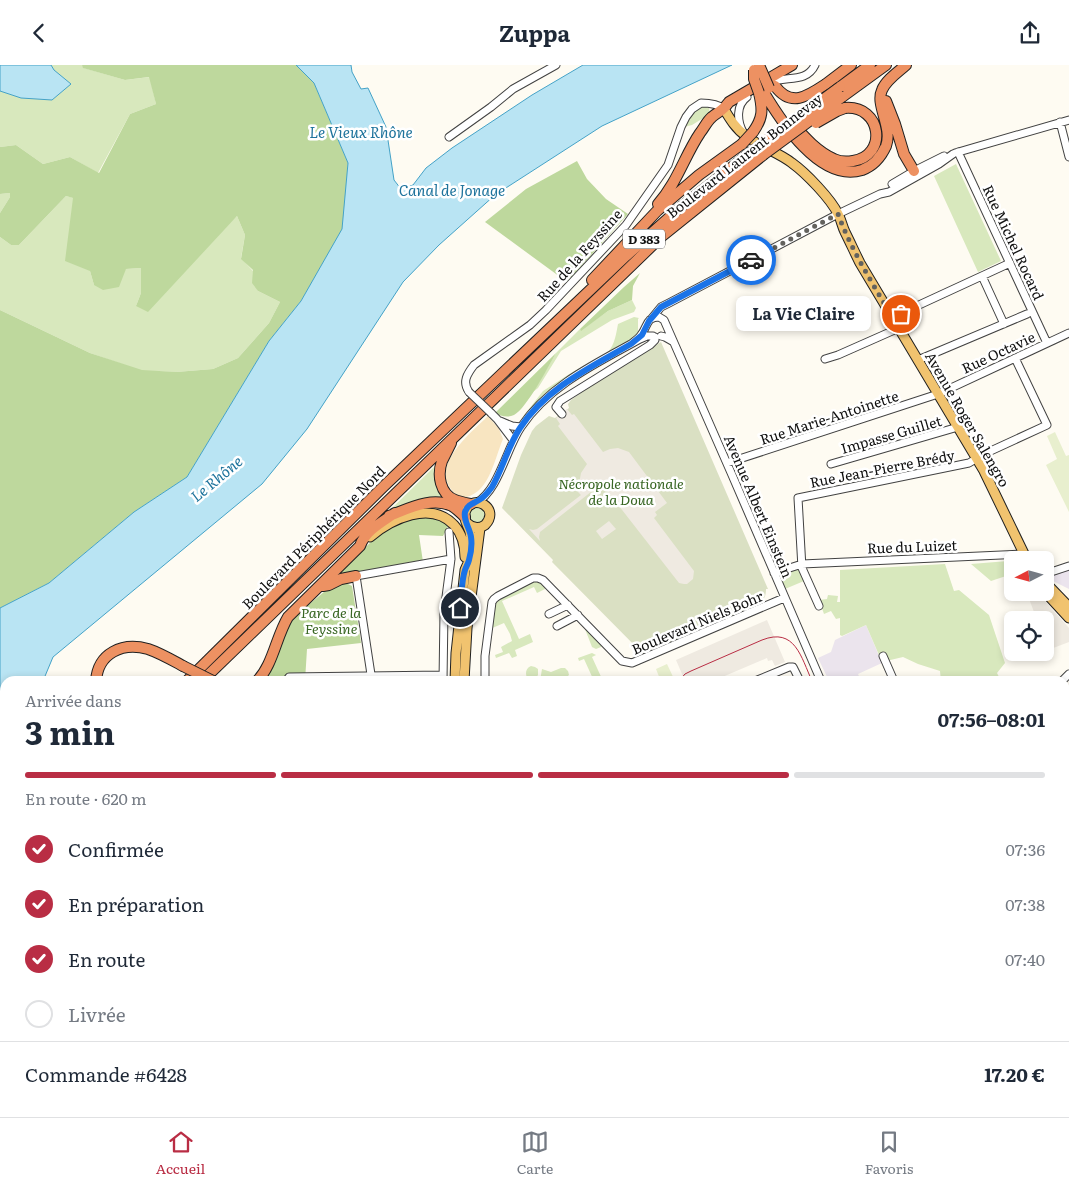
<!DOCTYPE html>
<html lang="fr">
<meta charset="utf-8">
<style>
body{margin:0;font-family:Literata,serif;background:#f6f6f7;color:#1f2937;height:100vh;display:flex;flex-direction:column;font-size:19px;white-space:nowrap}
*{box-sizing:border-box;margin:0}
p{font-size:16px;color:#747a83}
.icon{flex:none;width:28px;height:28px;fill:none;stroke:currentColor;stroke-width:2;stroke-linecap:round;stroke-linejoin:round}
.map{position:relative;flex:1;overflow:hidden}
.side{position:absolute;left:0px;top:611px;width:1070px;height:441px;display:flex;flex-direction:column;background:#fff;border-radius:15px 15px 0 0;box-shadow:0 2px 8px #0003}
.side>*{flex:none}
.needle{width:32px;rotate:264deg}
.controls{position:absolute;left:1004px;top:486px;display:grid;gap:10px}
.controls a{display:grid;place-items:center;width:50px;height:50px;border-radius:8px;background:#fff;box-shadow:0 2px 8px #0003;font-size:25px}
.pin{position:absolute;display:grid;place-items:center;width:42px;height:42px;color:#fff;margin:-21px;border:2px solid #fff;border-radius:50%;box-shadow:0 1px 5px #0007}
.courier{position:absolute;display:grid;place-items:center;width:50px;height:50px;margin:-25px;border:4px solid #1a73e8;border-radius:50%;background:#fff;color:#222;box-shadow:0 1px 6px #0007}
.bubble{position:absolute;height:35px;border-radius:8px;background:#fff;box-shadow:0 2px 8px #0003;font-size:16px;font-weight:700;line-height:35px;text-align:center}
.head em{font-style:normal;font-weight:700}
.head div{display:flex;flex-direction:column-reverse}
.head{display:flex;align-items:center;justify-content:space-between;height:85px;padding:0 25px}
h1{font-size:32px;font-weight:700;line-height:38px}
.bar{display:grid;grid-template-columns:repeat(4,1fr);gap:8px 5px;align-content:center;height:60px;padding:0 25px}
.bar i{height:6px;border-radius:4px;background:#e0e1e3}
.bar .on{background:#b92d44}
.bar p{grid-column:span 4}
.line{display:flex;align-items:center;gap:12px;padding:0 25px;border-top:1px solid #e0e1e3}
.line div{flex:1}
ol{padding:0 25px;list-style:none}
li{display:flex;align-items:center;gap:15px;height:55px}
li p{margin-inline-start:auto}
li .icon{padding:5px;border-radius:50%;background:#b92d44;color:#fff;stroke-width:4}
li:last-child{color:#747a83}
li i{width:28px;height:28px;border:2px solid #e0e1e3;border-radius:50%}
header{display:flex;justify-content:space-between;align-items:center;height:65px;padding:0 25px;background:#fff;font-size:22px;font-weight:700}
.tabs{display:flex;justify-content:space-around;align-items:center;height:70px;border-top:1px solid #e0e1e3;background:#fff;font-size:14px;color:#747a83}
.tabs a{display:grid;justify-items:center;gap:2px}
.tabs .on{color:#b92d44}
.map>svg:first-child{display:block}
.industrial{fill:#ebe4ed}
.green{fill:#d8e8bd}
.forest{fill:#bed89d}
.sand{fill:#f8e5c1}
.cemetery{fill:#dae0c3}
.pitch{fill:#e8efce}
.plaza{fill:#efeae1}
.water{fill:#b9e4f3;stroke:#44a2c7}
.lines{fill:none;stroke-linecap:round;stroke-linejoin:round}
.minor-casing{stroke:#424242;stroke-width:9}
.major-casing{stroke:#202020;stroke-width:11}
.highway-casing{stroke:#202020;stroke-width:12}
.minor{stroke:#fff;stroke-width:7}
.major{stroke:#f1c36f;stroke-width:9}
.highway{stroke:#ed9162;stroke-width:10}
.tram{stroke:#b92d44;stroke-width:1}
.minor-bridge-casing{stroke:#424242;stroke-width:9;stroke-linecap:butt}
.highway-bridge-casing{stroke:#202020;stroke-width:12;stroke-linecap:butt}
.minor-bridge{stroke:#fff;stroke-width:7}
.highway-bridge{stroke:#ed9162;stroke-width:10}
.done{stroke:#63625e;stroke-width:5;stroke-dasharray:0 9}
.route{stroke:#1a73e8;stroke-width:6}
.labels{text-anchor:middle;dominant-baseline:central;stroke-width:5;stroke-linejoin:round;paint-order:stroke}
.shield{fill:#fff;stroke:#575757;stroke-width:1}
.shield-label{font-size:12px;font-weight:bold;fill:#0f0f0f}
.street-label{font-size:14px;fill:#0f0f0f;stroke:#fff}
.park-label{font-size:14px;font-style:italic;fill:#376522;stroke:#fff}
.water-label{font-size:15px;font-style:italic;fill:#1e739c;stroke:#fff}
</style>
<header><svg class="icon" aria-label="back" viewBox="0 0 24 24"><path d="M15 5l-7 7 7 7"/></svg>Zuppa<svg class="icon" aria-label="share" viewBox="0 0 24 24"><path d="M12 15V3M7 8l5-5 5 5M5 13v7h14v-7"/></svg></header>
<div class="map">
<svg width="1069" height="1052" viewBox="0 0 1069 1052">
<rect width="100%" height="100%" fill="#fefbf2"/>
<path class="industrial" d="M1069 505V524L1051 515 1054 509Z
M866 560 882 598 858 609 861 616H829L818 593 831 587 835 575Z
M1065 1033 1069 1034 1065 1052H1005L1003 1048H1065Z"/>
<path class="green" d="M0 0H82L84 3 125 15 150 12 156 39 130 49 98 108 70 92 43 99 16 80 0 82Z
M703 41 709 43 710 49 692 60 684 62 693 46Z
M956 99 1001 196 978 207 934 111Z
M10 128V132L0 148V129Z
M66 131 74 133 90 206 94 220 126 204 141 203V228L136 241 237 151 245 170 241 193 253 206 258 226 280 237 269 258 238 293 213 304 176 307 142 306 90 288 0 245V172L11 180H19Z
M632 235 636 243 634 247 612 255 561 286 538 323 533 327 556 288 580 264 581 265 608 246Z
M634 252 639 253 638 254V268L636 272 549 327 537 337 523 354 522 353 543 326 571 308 608 287C615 279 616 269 618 259Z
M436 400C434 421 435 425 451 438L389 446Z
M469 450a8 8 0 1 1 16 0a8 8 0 1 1-16 0Z
M1008 496 1012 498V509L991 516 971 499Z
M945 499 954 526 959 525 989 550 1005 598 997 608 1001 616H941L940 606 918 599 903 592 882 597 866 560 842 571 840 570V553L836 554 831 546 824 549 819 535 827 534 828 530 838 531 837 537H840V505Z
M794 504H799L804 516 785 524 781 511 783 508Z
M533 516H541L545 521V524L537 528 534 522 502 536 519 574 530 569 533 577 515 585 517 591 512 593 509 588 496 593 495 590 503 587 501 582 512 576 510 569 504 558 490 564 491 552 496 536Z
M586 563 602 579 601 582 596 584 592 582 585 564Z
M592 588 596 590 592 592 603 616H594L584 594 579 596 578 593Z
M531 601 535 602 538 604V610L534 616H530C525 612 524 604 531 601Z
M561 603H565L568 606 569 610C561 618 550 616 540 616L542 604 551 607Z
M1069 938V962L1065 964V939Z
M0 973 5 976V1037L0 1034Z
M26 1048H118L117 1052H34Z
M393 1048H586L588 1052H400L398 1049Z
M849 1048H895L897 1052H851Z"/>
<path class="forest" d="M82 0H296L314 18 348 98 343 164 301 236 269 276 187 412 134 447 49 518 0 543V245L90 288 142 305 176 307 213 304 238 293 269 258 280 237 258 226 252 218 253 205 241 194 245 170 237 151 148 247 136 241 141 228V203L126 204 119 222 103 225 94 220 90 206 65 196 73 133 66 131 19 180H11L0 172V148L10 132V128L0 129V82L16 80 43 99 70 92 99 108 130 49 156 39 149 12 125 15 83 3Z
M577 96 587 114 606 134 628 149 567 217 485 157 526 124Z
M640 208 633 221 632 235 608 246 581 266 580 264 624 222Z
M556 288C548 302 527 343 514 350 508 353 500 351 495 348Z
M421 451 439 454 448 461 443 471 419 470 423 497 331 516 377 471 398 458Z
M344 517 352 521 361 578 307 584 305 616H262L290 555 330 522Z
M402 1048H424L427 1052H402L401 1049Z
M504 1048H578L580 1052H506Z"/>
<path class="sand" d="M488 351 499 364 503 374C494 395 489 431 461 433 455 430 451 425 448 419 436 395 473 366 488 351Z"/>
<path class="cemetery" d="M661 277 768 524H766C766 535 761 537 753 544L645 591 552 497 553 495 502 443 521 390 532 366 536 361 549 351 555 353 569 343 568 339 571 335 586 324Z"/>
<path class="pitch" d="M1055 367 1066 391 1069 390V447L1046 400 1057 394 1047 371Z
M667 599 675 616H655L660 614 656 604Z
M641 1048H753L755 1052H643Z"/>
<path class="plaza" d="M567 344 572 350 574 349 603 387 610 384 618 383 629 387 667 438 655 447 657 450 654 453 694 506 693 514 687 519H684L679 518 605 423 598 422 596 423 540 467 539 472 540 476 529 464 533 465 537 464 581 430 578 427 582 424 579 419 581 408 587 399 558 361 560 359 556 353Z
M609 456 616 464 602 474 596 466Z
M1032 528H1038L1069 563V577L1048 585 1045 576V555H1037L1028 531Z
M767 555 785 597 775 601 772 595 768 596 767 593 713 616H685L676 595Z"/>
<path class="water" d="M0 0H51L54 5 71 19 52 35 21 33 0 26Z
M296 0H351L352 7 361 24 368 23 386 62 394 115 401 124 413 120 426 103 452 83 532 30 583 0H732L602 61 495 130 439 180 403 217 307 364 262 419 53 592 43 616H5V660L0 665V543L49 518 134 447 187 412 269 276 301 236 342 164 348 98 314 18Z
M0 827 5 831V976L0 973Z
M0 1035 5 1037V1048H26L34 1052H0Z
M118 1048H393L398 1049 400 1052H117Z"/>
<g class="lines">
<defs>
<path id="minor" d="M769 18C785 10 806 19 815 0
M1060 57 1069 92
M743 67C737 56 736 40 747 32
M449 72 491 42 513 24 556 0
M958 87 1047 278
M955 88 1069 55
M892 119 914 106 944 91
M982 211 1004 259
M893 252 1010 198
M652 253 661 242 669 238 838 149 880 129 889 127 939 99 953 89
M661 271 665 272 672 276
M631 279C635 276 639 273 641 270 648 261 646 252 659 252L664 255 732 410 821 616
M825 294 838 290 899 263
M918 295 1027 249
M469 327C462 317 467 309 474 300L530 260 546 245 626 160 668 100 681 62 686 52 692 44 701 38C709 38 718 39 724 44H725
M491 348 497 354 513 375
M562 349 556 342 560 336 650 280 655 275V272
M500 356 512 361 521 362
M727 398 938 329 1069 268
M831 399 958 362
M476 438C499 425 506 384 521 362 549 320 597 298 640 274L647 271H653
M774 508 802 499 1024 489
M1045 509 1069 501
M819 541 802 503 798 433 969 398 984 389 1047 360 1015 293
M549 549 568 540
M557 561 578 550
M883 591 894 616
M286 616 289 612 443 610
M372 616 356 511 451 494
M443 616 444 547 451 494 449 467
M485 616V591L492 537 494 534 498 531 533 513H538L543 515 622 596 632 598 784 533
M755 616 789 602H793L800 616
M1062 616 1069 609
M1065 695 1069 692
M1065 761 1069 767
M1065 811 1069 809
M1065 864 1069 862
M1065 1023 1069 1024
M634 1048 636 1052
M761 1048 763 1052
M888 1048 890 1052
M992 1048 994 1052"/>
<path id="major" d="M724 44C730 54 736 64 746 71 760 82 778 87 792 98 806 108 831 134 838 149 841 154 842 161 845 167 850 177 855 188 860 198L984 406 1027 495
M370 472C391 454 431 435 454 460 462 469 465 480 465 492
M1045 517 1069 542
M1045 527 1069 553
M455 616 456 588 465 505C471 493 473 481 470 467 468 460 462 453 466 445 473 428 501 443 485 460 479 464 473 464 467 458
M464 616 467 563 480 463
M589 1048 591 1052
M598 1048 600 1052"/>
<path id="highway" d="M775 21C791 43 808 31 826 19 834 13 843 6 851 0
M840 22 870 0
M763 26C781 56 820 118 862 105 873 101 881 92 886 81 893 62 875 40 882 25 886 15 898 7 906 0
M842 32 886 0
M886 36 895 59 904 89 914 106
M793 59C805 73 818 87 834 94 840 97 847 97 853 96 888 91 882 40 845 43
M753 67C763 53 763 45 759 28
M658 139C677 118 685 90 700 68 704 63 707 56 712 52 719 46 723 46 729 37L792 0
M592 215 657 146 699 110 742 79
M451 378C448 384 445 390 442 396 437 410 440 429 455 435 460 437 466 438 471 439
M389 451C408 444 432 431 452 441 457 444 461 448 465 452
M323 521 329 520 341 514 356 511
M96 616C98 588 122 577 148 584 160 588 172 595 183 601
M187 616 384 421 626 191 680 143 754 85
M202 616 662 171 763 90
M257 616C273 600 276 572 288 552L360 481C365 466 382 457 395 448
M0 860 5 851
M0 881 5 871"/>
</defs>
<use href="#minor" class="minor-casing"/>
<use href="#major" class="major-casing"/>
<use href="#highway" class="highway-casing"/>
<use href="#minor" class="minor"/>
<use href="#major" class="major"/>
<use href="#highway" class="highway"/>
<path class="tram" d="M679 616 685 609 691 606 762 575C795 562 801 592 812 616
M1000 1048 1002 1052"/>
<defs>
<path id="minor-bridge" d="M469 327 491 348"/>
<path id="highway-bridge" d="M759 0 769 23
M754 5V14L759 28
M816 58 837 46 845 43
M742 79 753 67
M754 85 840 22
M763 90 842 32
M183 601 213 616"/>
</defs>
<use href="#minor-bridge" class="minor-bridge-casing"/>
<use href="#highway-bridge" class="highway-bridge-casing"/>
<use href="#minor-bridge" class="minor-bridge"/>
<use href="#highway-bridge" class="highway-bridge"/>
</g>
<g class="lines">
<path class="done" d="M751 195 838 149C851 184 871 216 890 248L893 252 901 249"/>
<path class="route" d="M460 543C462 531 461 517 465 505 466 502 468 499 469 495 471 488 472 479 471 472 470 464 463 455 465 447 468 438 476 438 482 433 486 430 489 426 492 422 503 403 508 381 520 363 546 323 591 302 631 279L642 270 649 256 661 242 751 195"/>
</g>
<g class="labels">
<rect class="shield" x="623" y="164.5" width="42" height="19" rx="4"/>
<g class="shield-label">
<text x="644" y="174">D 383</text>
</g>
<g class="street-label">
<text transform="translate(744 90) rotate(-38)">Boulevard Laurent Bonnevay</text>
<text transform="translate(1014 177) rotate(65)">Rue Michel Rocard</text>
<text transform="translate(579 190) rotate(-48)">Rue de la Feyssine</text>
<text transform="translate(998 287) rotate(-25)">Rue Octavie</text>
<text transform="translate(829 352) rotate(-18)">Rue Marie-Antoinette</text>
<text transform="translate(968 354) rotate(60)">Avenue Roger Salengro</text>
<text transform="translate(891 369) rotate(-16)">Impasse Guillet</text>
<text transform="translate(882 403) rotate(-11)">Rue Jean-Pierre Brédy</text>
<text transform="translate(759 441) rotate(67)">Avenue Albert Einstein</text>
<text transform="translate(313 472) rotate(-45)">Boulevard Périphérique Nord</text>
<text transform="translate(912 481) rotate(-2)">Rue du Luizet</text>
<text transform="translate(697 557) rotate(-23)">Boulevard Niels Bohr</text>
</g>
<g class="park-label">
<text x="621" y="418">Nécropole nationale<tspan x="621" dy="16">de la Doua</tspan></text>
<text x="331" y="547">Parc de la<tspan x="331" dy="16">Feyssine</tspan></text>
</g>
<g class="water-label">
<text x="361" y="66">Le Vieux Rhône</text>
<text x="452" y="124">Canal de Jonage</text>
<text transform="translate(216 413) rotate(-40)">Le Rhône</text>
</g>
</g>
</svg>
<div class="controls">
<a><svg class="needle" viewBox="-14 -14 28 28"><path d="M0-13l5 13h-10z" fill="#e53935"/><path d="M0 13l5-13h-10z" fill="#747a83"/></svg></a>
<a><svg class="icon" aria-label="locate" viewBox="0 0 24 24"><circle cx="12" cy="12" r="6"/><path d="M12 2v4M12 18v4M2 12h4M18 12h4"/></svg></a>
</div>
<div class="pin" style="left:901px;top:249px;background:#ea580c"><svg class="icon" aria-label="bag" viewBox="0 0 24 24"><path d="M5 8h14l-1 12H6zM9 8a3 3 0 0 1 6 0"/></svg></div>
<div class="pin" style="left:460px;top:543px;background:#1f2937"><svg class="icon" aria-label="home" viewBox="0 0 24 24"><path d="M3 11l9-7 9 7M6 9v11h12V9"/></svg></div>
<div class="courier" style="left:751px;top:195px"><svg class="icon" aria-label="car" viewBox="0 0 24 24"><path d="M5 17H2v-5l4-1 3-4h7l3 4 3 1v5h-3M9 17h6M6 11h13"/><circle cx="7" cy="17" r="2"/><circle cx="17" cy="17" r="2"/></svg></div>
<div class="bubble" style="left:736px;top:231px;width:135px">La Vie Claire</div>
<section class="side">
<div class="head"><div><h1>3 min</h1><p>Arrivée dans</p></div><em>07:56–08:01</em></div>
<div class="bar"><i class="on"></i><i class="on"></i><i class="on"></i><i></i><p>En route · 620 m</p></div>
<ol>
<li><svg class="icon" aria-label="check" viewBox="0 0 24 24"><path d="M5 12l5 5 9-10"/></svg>Confirmée<p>07:36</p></li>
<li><svg class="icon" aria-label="check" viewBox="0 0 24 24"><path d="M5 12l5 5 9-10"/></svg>En préparation<p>07:38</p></li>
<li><svg class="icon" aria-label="check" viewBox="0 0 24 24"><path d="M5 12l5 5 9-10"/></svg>En route<p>07:40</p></li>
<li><i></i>Livrée</li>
</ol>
<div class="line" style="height:65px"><div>Commande #6428</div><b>17.20 €</b></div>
</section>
</div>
<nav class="tabs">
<a class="on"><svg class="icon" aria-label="home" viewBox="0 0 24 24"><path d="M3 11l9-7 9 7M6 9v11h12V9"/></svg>Accueil</a>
<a><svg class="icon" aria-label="map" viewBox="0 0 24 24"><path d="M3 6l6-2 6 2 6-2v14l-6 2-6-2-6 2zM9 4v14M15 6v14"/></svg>Carte</a>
<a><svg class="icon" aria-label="saved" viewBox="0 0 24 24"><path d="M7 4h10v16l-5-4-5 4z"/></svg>Favoris</a>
</nav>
